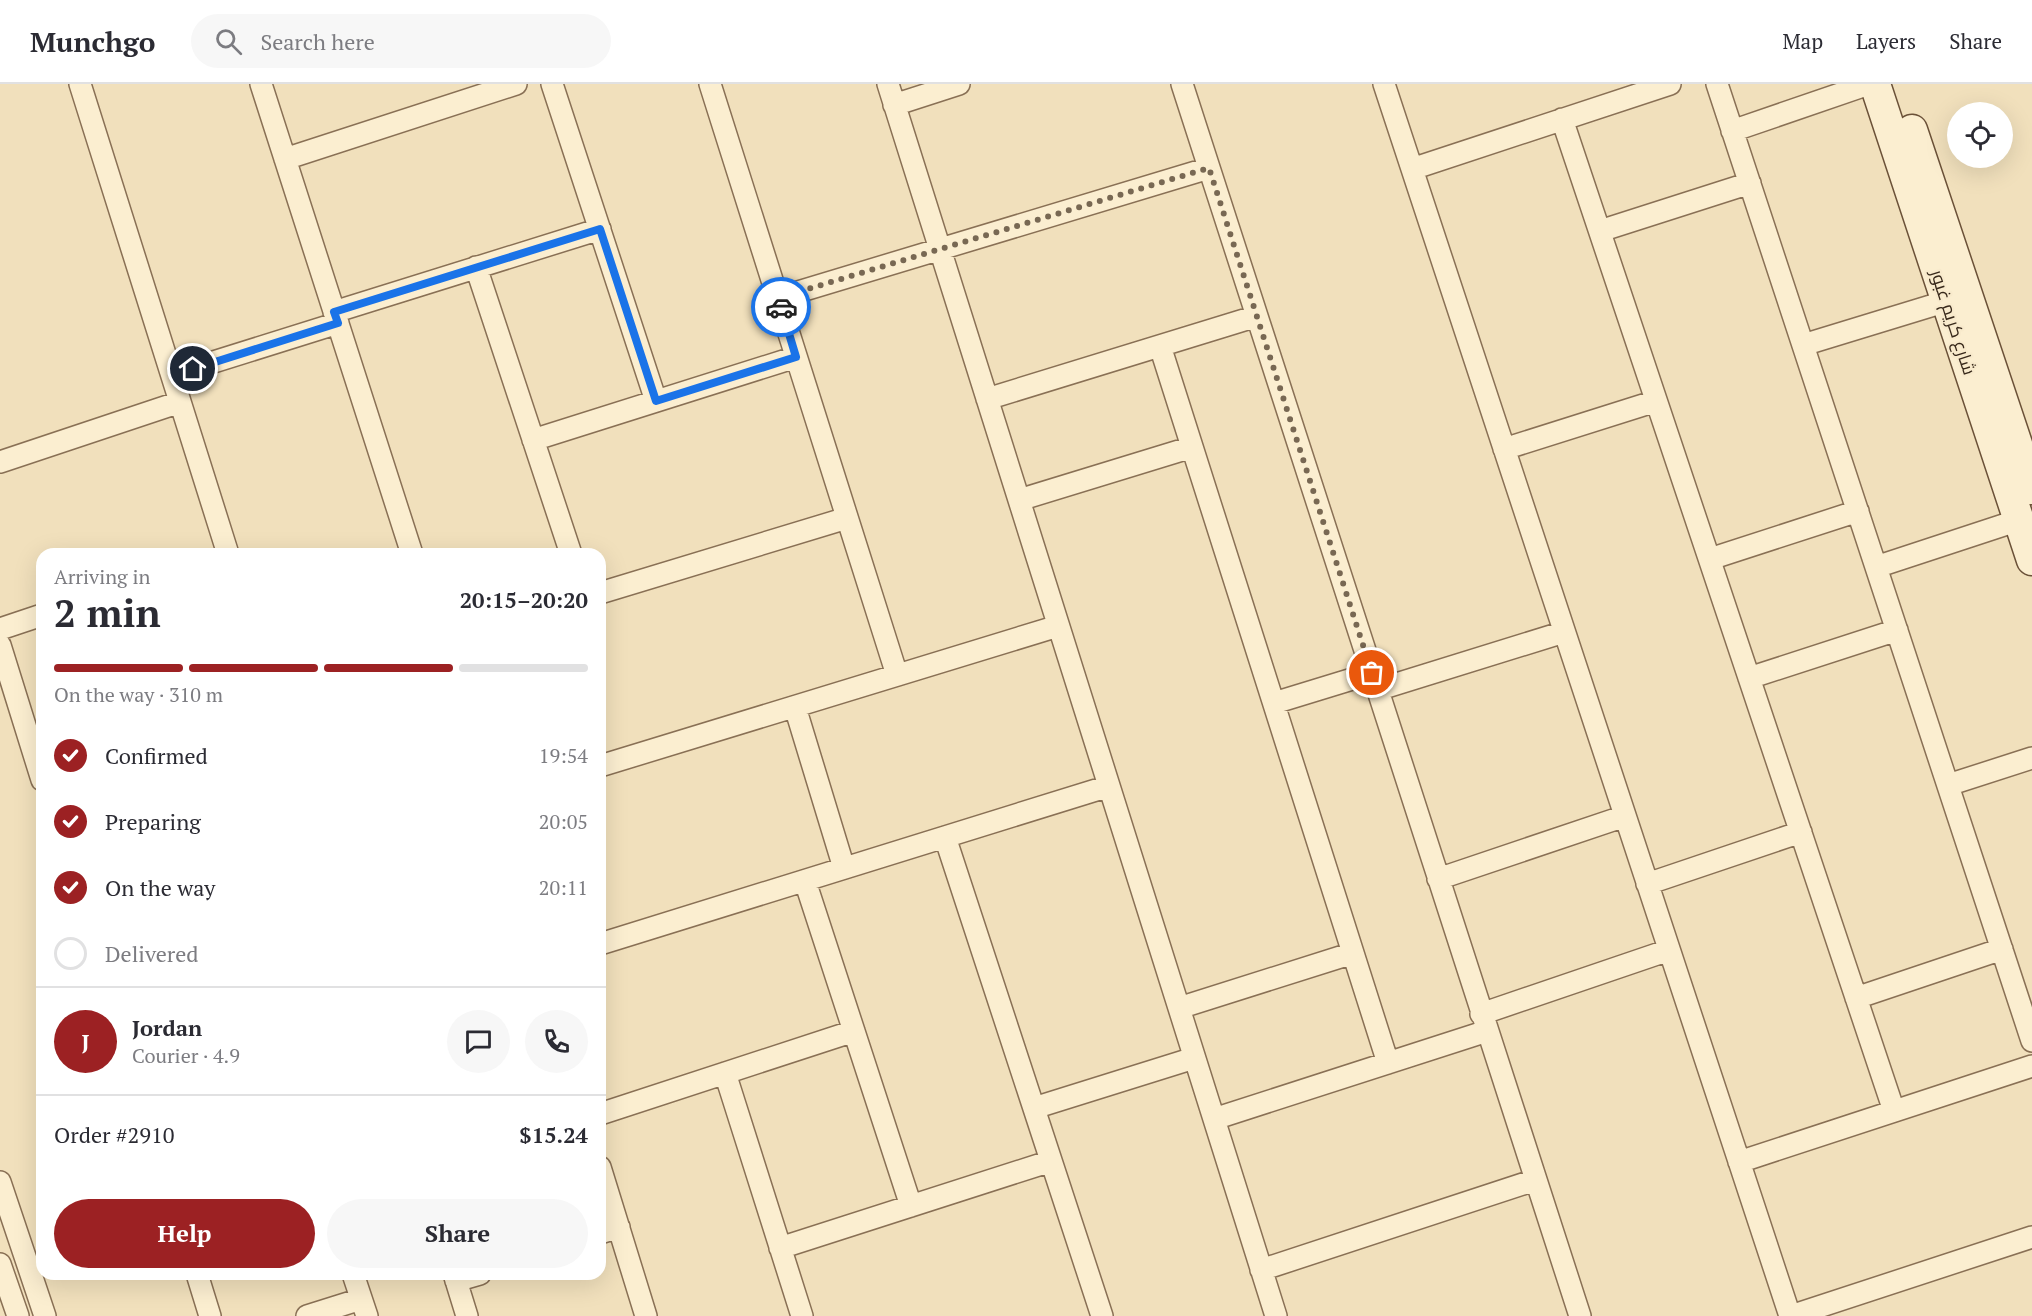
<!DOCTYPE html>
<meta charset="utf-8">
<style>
body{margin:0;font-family:"PT Serif",Cairo,serif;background:#f7f7f7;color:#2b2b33;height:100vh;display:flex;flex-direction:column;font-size:22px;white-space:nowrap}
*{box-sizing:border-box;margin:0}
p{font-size:20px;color:#7c7c81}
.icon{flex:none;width:33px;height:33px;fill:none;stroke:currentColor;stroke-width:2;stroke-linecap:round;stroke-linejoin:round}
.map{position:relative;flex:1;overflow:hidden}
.drawer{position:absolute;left:36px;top:464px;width:570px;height:732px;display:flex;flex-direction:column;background:#fff;border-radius:18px;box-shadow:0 6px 24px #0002}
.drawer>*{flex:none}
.tools{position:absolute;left:1947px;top:18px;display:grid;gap:12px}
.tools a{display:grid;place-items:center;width:66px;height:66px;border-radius:50%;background:#fff;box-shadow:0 6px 24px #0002;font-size:30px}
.pin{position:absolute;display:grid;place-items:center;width:51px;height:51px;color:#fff;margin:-26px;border:3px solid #fff;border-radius:50%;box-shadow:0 2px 6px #0007}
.courier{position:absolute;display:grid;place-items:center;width:60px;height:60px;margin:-30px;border:4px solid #1a73e8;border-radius:50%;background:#fff;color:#222;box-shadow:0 2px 8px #0007}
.overview em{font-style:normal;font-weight:700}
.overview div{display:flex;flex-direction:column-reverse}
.overview{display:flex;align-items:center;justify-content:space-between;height:102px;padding:0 18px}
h1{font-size:39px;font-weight:700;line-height:45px}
.bar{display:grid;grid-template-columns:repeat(4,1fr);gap:9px 6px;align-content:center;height:72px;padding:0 18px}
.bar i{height:8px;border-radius:4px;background:#e1e1e2}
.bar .selected{background:#9c2123}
.bar p{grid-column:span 4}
.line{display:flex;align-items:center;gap:15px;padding:0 18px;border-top:2px solid #e1e1e2}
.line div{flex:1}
.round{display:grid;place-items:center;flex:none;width:63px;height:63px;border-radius:32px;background:#f7f7f7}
ol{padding:0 18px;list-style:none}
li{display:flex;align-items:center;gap:18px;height:66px}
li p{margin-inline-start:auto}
li .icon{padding:6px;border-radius:50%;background:#9c2123;color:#fff;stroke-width:4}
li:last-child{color:#7c7c81}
li i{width:33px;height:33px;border:3px solid #e1e1e2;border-radius:50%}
.primary-button{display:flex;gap:12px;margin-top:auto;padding:12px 18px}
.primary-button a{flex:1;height:69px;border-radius:36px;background:#9c2123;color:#fff;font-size:24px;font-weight:700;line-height:69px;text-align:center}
.primary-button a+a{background:#f7f7f7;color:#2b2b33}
header{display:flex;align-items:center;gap:36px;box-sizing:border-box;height:84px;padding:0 30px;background:#fff;border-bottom:2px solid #e1e1e2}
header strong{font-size:28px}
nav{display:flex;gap:33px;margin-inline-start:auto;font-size:21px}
.search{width:420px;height:54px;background:#f7f7f7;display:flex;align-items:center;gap:15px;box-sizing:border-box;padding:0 21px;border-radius:33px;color:#7c7c81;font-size:22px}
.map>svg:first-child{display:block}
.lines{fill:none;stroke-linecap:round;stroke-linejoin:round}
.street-casing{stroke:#897055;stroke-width:24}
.secondary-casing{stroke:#6b5138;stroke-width:33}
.street{stroke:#fbeed0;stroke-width:21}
.secondary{stroke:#fbeed0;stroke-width:30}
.done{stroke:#786853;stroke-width:6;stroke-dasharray:0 10.8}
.route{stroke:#1a73e8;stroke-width:8}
.labels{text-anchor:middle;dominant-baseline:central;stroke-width:4.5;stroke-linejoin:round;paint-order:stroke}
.street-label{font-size:18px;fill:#37281a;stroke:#f8eacc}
</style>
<header>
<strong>Munchgo</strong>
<div class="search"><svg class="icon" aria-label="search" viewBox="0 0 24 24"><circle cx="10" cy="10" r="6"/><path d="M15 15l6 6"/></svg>Search here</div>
<nav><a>Map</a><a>Layers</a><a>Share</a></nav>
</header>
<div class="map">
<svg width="2032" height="1232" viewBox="0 0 2032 1232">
<rect width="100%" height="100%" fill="#f1e0bc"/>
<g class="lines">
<defs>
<path id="street" d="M80 0 228 470
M261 0 412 470
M552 0 656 317
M710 0 897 591
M888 0 1276 1232
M1182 0 1580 1232
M1384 0 1790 1232
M1717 0 2032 957
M894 21 959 0
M1562 35 1894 1027
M1732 47 1869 0
M285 75 516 0
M1412 85 1670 0
M1600 147 1750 99
M476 183 571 470
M778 214 1209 84
M334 228 600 145
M1803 261 1947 217
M1160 262 1388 979
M172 291 338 239
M987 315 1257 232
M533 356 796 273
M1504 365 1656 317
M0 378 180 318
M1019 416 1192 363
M1710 475 1858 427
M1876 483 2019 436
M600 509 847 434
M0 545 42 531
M0 561 42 696
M1749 594 1897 546
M1377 606 1564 548
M1274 619 1372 589
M795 623 844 784
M600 682 1058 542
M1948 701 2032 674
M945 753 1102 1232
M1438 795 1625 732
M805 797 911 1122
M1647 800 1801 748
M600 860 1109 702
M1856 914 2002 865
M1179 924 1353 869
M1481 930 1669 866
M725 989 802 1232
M1034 1024 1194 974
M600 1030 854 947
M1214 1035 1487 947
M1739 1078 2032 982
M600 1083 646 1232
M0 1098 45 1232
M600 1149 619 1143
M780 1164 1051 1077
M0 1180 18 1232
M1261 1186 1535 1096
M197 1190 210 1232
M353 1190 367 1232
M454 1190 467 1232
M456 1197 480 1190
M307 1232 361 1215
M1791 1232 2032 1153"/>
<path id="secondary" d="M1875 0 2032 476
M1912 46 2032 405"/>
</defs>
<use href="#street" class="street-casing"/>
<use href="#secondary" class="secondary-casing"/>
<use href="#street" class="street"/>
<use href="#secondary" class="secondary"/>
</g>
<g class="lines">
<path class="done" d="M781 223 778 214 1209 84 1372 589"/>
<path class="route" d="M193 285 338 239 334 228 600 145 656 317 796 273 781 223"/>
</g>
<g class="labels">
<g class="street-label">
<text transform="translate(1954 238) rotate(72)">شارع كريم غبور</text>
</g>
</g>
</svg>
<div class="tools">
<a><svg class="icon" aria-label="locate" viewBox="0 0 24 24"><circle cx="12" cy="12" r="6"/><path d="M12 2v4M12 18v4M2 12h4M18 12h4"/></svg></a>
</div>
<div class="pin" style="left:1372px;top:589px;background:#ea580c"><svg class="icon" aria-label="bag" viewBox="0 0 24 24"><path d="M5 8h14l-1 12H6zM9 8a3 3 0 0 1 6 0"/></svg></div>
<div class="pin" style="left:193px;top:285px;background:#1f2937"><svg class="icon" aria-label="home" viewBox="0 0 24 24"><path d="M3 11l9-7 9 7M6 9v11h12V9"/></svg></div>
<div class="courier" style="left:781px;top:223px"><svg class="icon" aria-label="car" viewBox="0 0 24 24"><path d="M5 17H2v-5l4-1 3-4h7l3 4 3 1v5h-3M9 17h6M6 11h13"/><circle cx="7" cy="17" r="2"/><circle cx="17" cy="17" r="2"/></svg></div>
<section class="drawer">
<div class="overview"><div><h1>2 min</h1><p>Arriving in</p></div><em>20:15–20:20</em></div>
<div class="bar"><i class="selected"></i><i class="selected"></i><i class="selected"></i><i></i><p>On the way · 310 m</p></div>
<ol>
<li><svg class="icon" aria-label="check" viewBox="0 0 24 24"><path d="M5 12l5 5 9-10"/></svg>Confirmed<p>19:54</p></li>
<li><svg class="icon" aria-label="check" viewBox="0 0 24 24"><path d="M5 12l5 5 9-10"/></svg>Preparing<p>20:05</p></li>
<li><svg class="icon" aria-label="check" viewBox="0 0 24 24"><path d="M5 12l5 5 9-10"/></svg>On the way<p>20:11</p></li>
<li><i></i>Delivered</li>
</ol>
<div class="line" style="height:108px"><b class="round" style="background:#9c2123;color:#fff">J</b><div><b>Jordan</b><p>Courier · 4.9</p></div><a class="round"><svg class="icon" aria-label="chat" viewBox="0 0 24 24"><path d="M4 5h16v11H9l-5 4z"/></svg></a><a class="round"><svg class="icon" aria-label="phone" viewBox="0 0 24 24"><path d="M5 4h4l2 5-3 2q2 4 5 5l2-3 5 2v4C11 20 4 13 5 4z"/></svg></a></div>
<div class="line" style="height:78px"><div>Order #2910</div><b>$15.24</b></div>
<div class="primary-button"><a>Help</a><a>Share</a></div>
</section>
</div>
